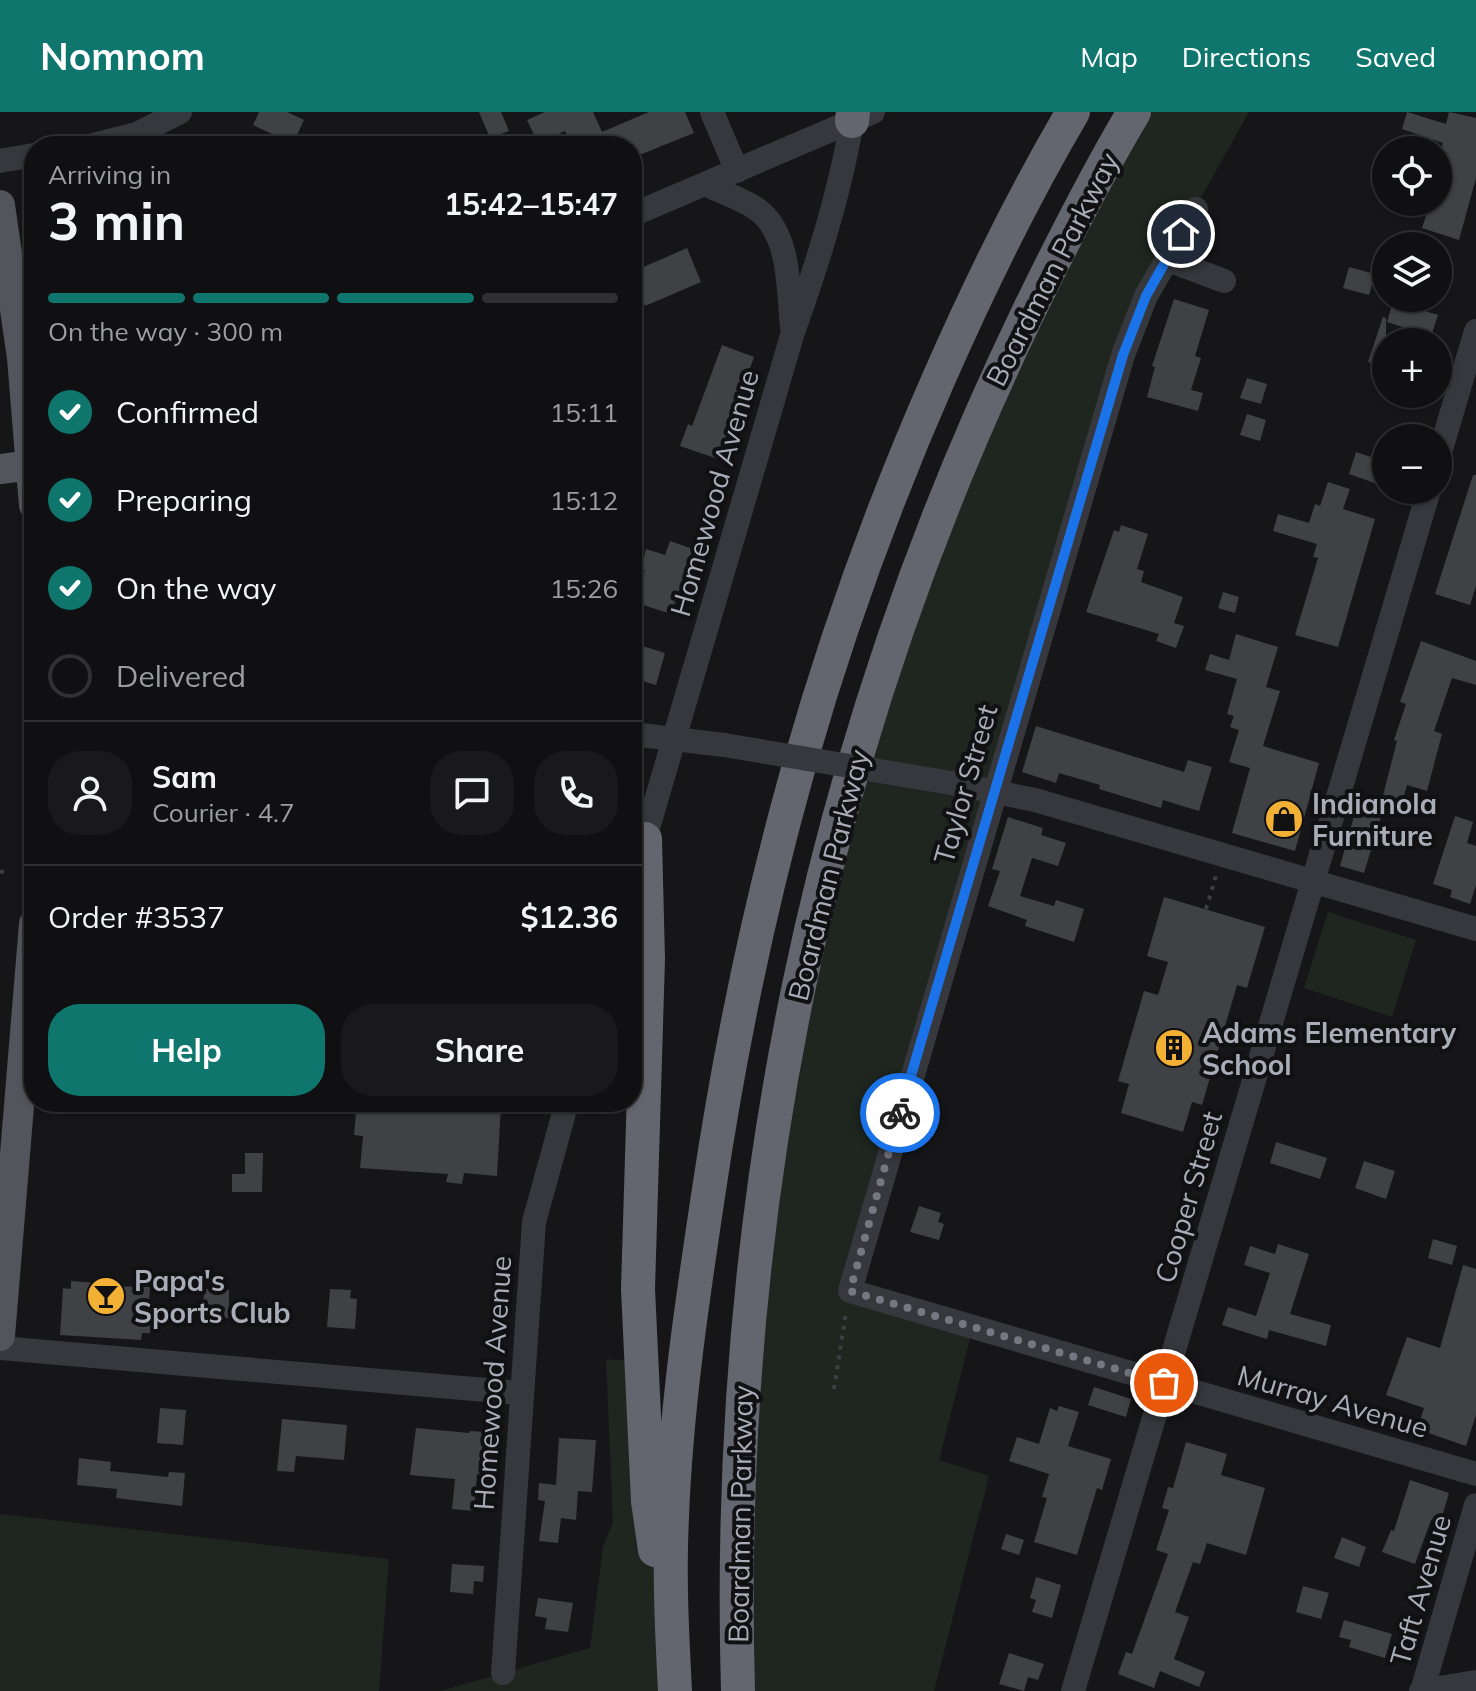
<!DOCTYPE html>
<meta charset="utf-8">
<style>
body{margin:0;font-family:Mulish,sans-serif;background:#19191b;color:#f1f3f6;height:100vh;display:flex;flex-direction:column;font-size:30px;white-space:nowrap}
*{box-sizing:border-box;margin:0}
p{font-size:26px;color:#9c9d9f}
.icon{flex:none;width:44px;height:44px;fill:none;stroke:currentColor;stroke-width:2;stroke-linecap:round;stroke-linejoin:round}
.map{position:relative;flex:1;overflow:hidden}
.side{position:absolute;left:24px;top:24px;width:618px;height:976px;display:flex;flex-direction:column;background:#101012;border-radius:32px;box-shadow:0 2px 6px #0004,0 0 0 2px #303032}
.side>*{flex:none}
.buttons{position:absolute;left:1372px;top:24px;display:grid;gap:16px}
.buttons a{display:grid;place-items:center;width:80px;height:80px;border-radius:50%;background:#101012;box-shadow:0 2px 6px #0004,0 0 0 2px #303032;font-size:40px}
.pin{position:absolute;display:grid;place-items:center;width:68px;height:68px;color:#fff;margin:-34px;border:4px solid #fff;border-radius:50%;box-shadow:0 2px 8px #0007}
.courier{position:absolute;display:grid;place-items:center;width:80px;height:80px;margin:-40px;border:6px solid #1a73e8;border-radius:50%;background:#fff;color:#222;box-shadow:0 2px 10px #0007}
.headline em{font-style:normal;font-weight:700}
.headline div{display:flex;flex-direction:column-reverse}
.headline{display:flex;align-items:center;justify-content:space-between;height:136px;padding:0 24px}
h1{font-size:52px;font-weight:700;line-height:60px}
.bar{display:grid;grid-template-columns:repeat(4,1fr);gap:12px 8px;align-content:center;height:96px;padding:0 24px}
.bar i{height:10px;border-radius:6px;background:#303032}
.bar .current{background:#0f766e}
.bar p{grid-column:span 4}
.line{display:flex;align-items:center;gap:20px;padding:0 24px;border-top:2px solid #303032}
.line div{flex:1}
.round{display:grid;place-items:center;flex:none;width:84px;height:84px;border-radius:32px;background:#19191b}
ol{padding:0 24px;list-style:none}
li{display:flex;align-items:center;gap:24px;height:88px}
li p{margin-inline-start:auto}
li .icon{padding:8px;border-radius:50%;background:#0f766e;color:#fff;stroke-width:4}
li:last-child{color:#9c9d9f}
li i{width:44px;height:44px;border:4px solid #303032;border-radius:50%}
.primary-button{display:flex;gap:16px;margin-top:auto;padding:16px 24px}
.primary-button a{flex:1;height:92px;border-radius:32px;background:#0f766e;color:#fff;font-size:32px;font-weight:700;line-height:92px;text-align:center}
.primary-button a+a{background:#19191b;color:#f1f3f6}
header{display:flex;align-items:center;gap:48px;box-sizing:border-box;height:112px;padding:0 40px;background:#0f766e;color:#fff}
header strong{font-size:38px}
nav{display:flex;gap:44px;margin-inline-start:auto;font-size:28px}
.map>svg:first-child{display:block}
.green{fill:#1e261f}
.building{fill:#404145}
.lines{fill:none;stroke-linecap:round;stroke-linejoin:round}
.path{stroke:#3d3f44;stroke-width:4;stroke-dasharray:4 6;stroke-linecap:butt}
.minor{stroke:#37383d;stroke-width:24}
.major{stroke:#53555c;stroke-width:30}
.highway{stroke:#63666e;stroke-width:34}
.minor-bridge{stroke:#37383d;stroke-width:24}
.done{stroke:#757880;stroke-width:8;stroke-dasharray:0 14.4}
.route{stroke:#1a73e8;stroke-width:10}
.labels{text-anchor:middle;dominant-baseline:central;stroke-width:8;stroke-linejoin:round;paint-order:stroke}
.street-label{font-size:28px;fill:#a8adb8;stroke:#111113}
.poi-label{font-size:28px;font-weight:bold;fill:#a8adb8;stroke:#111113;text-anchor:start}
</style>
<header>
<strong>Nomnom</strong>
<nav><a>Map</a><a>Directions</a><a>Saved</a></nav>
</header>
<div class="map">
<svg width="1476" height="1579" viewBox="0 0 1476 1579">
<rect width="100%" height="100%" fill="#161618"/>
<path class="green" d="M1134 0H1249L1146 184 850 1179 973 1215 939 1348 989 1364 934 1579H738L749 1192 883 558Z
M1328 800 1416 828 1392 905 1304 876Z
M606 1247 642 1250 673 1579H440L590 1536 603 1435 613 1411Z
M0 1402 389 1447 379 1579H0Z"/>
<path class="building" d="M259 0H287L304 8 293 32 253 13Z
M479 0H501L509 19 490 26Z
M545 0H593L602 20 649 0H685L694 21 632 46V34H569L572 33 565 19 538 31 527 8Z
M1407 0 1446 12 1449 0 1476 6V66L1459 128 1422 116 1430 92 1438 95V45L1443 31 1402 17Z
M687 136 701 170 645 194 632 160Z
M1349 155 1375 162 1369 183 1343 176Z
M1174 187 1209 198 1195 244 1201 246 1191 278 1203 281 1198 299 1147 285 1155 255 1152 254Z
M1393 189 1438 203 1431 224 1387 210Z
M1383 205 1386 206V256L1368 250Z
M722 233 754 245 718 347 680 334 688 312 692 314Z
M1247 266 1267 272 1261 292 1240 286Z
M1247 302 1266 308 1260 329 1240 323Z
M1356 340 1386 350V375L1349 362Z
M1473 363H1476V474L1470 493 1435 482Z
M1328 370 1350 377 1343 397 1375 407 1338 535 1295 523 1318 446 1313 445 1317 432 1273 419 1278 402 1309 411 1315 392 1320 394Z
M1121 413 1148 422 1137 457 1144 459 1141 470 1183 485 1174 511 1184 514 1176 536 1156 529 1159 522 1086 500 1114 418 1119 420Z
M670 429 693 437 671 502 634 490 645 458 641 456 646 437 665 443Z
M1223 480 1239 485 1235 501 1218 496Z
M1236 522 1278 535 1266 575 1280 579 1263 634 1319 651 1295 739 1232 721 1250 656 1229 650 1239 618 1230 615 1234 604 1227 602 1237 567 1205 558 1210 542 1229 548Z
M1421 529 1476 549V573L1452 566 1434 619 1442 622 1427 679 1407 673 1399 701 1380 695 1397 629 1394 628 1406 592 1400 590Z
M636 532 665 541 656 573 632 566V547Z
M1036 614 1184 660 1188 648 1212 655 1199 699 1163 688 1161 696 1099 677 1100 673 1059 661 1056 671 1022 660Z
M1356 697 1381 705 1364 761 1340 754Z
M1455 704 1473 710 1467 731 1476 734V773L1470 792 1450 785 1452 778 1433 772Z
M1008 705 1043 716 1041 723 1066 731 1058 754 1032 746 1020 784 1054 794 1056 788 1084 797 1074 830 1025 814 1027 808 988 794 1000 759 992 757Z
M1164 785 1265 815 1247 876 1237 873 1202 993 1192 990 1183 1020 1121 1001 1129 972 1118 969 1144 879 1158 883 1168 850 1147 844Z
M357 990H497L496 992 501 993 497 1064 464 1061 462 1072 446 1070 448 1062 360 1056 363 1024 354 1023Z
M1276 1030 1327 1046 1320 1067 1270 1051Z
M245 1041H263L262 1080H232V1062H245Z
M1364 1049 1395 1059 1386 1087 1355 1076Z
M919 1094 941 1101 938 1110 944 1112 939 1128 910 1120Z
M1433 1127 1457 1134 1452 1153 1428 1146Z
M1278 1132 1309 1142 1290 1202 1331 1213 1326 1234 1269 1218 1267 1227 1222 1213 1228 1195 1256 1204 1270 1161 1244 1153 1250 1134 1275 1142Z
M1463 1153 1476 1157V1303L1466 1334 1417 1317 1424 1296 1386 1283 1407 1225 1440 1236Z
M71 1169 97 1171V1174L150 1175 149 1189H152L150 1221H142L141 1228 60 1223 63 1176 71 1177Z
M204 1177 229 1178V1206L203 1205Z
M330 1177 351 1178 350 1186 357 1187 355 1217 327 1215Z
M1094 1275 1131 1287 1126 1305 1088 1293Z
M1059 1294 1079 1300 1068 1334 1111 1347 1102 1378 1097 1376 1077 1443 1034 1430 1047 1386 1042 1385 1049 1362 1009 1349 1017 1325 1039 1332 1050 1296 1057 1299Z
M160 1296 186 1298 183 1333 157 1331Z
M282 1307 347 1313 344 1348 296 1344 294 1360 277 1359Z
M416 1316 469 1321 470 1319 498 1321 492 1363 477 1362 474 1399 452 1397 455 1367 410 1363Z
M559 1326 596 1328 592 1380 578 1379 576 1408 561 1406 558 1431 539 1429 545 1389 538 1388 539 1371 556 1373Z
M1186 1330 1227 1342 1221 1363 1265 1376 1246 1443 1207 1431 1200 1452 1193 1450 1175 1500 1189 1505 1174 1547 1205 1560 1199 1575 1160 1559 1154 1576 1118 1562 1126 1540 1132 1542 1168 1442 1156 1438 1169 1398 1162 1396 1168 1375 1173 1376Z
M79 1346 111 1350 110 1359 168 1365 169 1360 185 1361 182 1394 116 1386 117 1377 77 1373Z
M1410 1368 1449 1381 1440 1411 1431 1408 1415 1452 1382 1440 1391 1418 1394 1419Z
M1006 1422 1024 1428 1019 1443 1001 1437Z
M1342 1425 1366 1435 1359 1455 1334 1446Z
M452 1452 484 1454 483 1470 474 1469 473 1482 450 1480Z
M1036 1465 1061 1473 1052 1506 1032 1500 1036 1488 1030 1486Z
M1303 1474 1329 1481 1321 1507 1296 1500Z
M538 1486 573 1491 568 1520 545 1517 547 1506 535 1504Z
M1344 1508 1392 1522 1385 1546 1349 1535 1351 1528 1339 1525Z
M1009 1541 1044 1552 1038 1568 1028 1565 1024 1579 999 1572Z"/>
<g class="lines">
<path class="path" d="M0 760 5 759
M1206 797 1216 764
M834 1277 846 1200"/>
<path class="minor" d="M712 0 737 59
M90 34 137 22 180 0
M0 49 34 43
M707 73C723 81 743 87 758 98 791 123 788 178 792 215
M1196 97 1146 184 1123 243 850 1179 1476 1362
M632 103 873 0
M1166 147 1224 169
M1438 347 1476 219
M632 622 724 633
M951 671 1035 688 1476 817
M641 740 793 220C818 151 840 81 852 9
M0 1236 520 1281
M503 1561 534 1110 567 990
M1073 1579 1429 378
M1421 1579 1476 1570
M1422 1579 1476 1393"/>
<path class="major" d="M0 93 22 246 34 393
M0 357 31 353
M0 1224 34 812"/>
<path class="highway" d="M852 9 853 0
M645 727 648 847 638 1177 648 1389 655 1438
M675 1579C672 1521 669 1463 672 1405 676 1298 692 1190 708 1084 751 795 821 534 939 266 979 175 1023 85 1073 0
M738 1579C724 1101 818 637 1026 205 1060 135 1094 67 1134 0"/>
<path class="minor-bridge" d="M724 633 951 671"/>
</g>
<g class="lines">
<path class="done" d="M900 1001 850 1179 1164 1271"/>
<path class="route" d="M900 1001 1123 243 1146 184 1181 122"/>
</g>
<defs>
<symbol id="shop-disc" viewBox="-11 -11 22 22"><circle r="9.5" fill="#f2b134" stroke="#111113"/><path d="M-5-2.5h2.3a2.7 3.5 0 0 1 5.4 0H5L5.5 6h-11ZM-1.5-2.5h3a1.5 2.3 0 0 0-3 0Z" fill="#111"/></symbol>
<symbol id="building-disc" viewBox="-11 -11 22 22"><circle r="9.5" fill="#f2b134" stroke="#111113"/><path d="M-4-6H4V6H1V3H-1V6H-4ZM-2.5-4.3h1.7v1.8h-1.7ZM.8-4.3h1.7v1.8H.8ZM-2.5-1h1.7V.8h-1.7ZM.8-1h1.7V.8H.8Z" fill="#111"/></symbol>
<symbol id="bar-disc" viewBox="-11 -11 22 22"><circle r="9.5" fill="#f2b134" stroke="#111113"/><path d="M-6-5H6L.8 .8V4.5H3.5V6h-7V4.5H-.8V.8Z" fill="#111"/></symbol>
</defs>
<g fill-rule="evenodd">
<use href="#shop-disc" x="1262" y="685" width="44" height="44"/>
<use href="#building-disc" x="1152" y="914" width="44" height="44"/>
<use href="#bar-disc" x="84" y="1162" width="44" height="44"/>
</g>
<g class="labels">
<g class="street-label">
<text transform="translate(1052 157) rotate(-63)">Boardman Parkway</text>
<text transform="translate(714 381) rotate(-74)">Homewood Avenue</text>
<text transform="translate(965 672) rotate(-74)">Taylor Street</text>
<text transform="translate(828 763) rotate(-76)">Boardman Parkway</text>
<text transform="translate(1188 1085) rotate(-74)">Cooper Street</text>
<text transform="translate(492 1271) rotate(-86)">Homewood Avenue</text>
<text transform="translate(1333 1289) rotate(16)">Murray Avenue</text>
<text transform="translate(740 1402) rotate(-89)">Boardman Parkway</text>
<text transform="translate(1420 1478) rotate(-74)">Taft Avenue</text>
</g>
<g class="poi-label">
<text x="1312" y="691">Indianola<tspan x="1312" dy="32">Furniture</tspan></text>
<text x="1202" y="920">Adams Elementary<tspan x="1202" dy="32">School</tspan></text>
<text x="134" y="1168">Papa's<tspan x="134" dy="32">Sports Club</tspan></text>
</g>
</g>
</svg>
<div class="buttons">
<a><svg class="icon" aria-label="locate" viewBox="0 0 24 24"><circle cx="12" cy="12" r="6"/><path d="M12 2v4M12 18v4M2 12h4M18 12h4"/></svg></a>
<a><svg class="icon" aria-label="layers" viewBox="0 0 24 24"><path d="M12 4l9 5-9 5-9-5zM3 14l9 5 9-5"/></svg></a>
<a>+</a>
<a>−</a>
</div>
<div class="pin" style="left:1164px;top:1271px;background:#ea580c"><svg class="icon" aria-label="bag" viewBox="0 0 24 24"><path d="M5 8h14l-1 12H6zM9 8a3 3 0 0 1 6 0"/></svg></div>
<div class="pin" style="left:1181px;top:122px;background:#1f2937"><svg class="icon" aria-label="home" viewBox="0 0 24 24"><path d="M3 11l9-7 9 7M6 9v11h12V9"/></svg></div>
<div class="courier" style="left:900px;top:1001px"><svg class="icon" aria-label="bike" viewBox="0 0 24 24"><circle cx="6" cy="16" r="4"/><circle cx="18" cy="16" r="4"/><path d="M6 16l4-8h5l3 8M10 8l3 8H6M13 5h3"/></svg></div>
<section class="side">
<div class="headline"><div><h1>3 min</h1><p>Arriving in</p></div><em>15:42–15:47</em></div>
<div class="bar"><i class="current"></i><i class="current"></i><i class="current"></i><i></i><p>On the way · 300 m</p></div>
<ol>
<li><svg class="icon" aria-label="check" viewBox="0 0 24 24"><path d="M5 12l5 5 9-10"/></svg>Confirmed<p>15:11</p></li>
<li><svg class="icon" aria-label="check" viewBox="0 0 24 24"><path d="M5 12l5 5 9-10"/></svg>Preparing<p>15:12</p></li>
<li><svg class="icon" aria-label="check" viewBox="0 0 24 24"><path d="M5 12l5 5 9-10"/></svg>On the way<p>15:26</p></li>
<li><i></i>Delivered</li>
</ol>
<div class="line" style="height:144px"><a class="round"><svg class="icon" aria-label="person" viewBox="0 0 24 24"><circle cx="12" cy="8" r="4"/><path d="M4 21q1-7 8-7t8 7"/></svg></a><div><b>Sam</b><p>Courier · 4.7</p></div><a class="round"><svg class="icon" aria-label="chat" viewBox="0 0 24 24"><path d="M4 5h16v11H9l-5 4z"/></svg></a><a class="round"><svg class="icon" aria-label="phone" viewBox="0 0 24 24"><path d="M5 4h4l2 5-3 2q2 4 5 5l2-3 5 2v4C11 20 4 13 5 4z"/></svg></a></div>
<div class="line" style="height:104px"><div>Order #3537</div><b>$12.36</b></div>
<div class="primary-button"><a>Help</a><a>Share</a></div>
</section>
</div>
